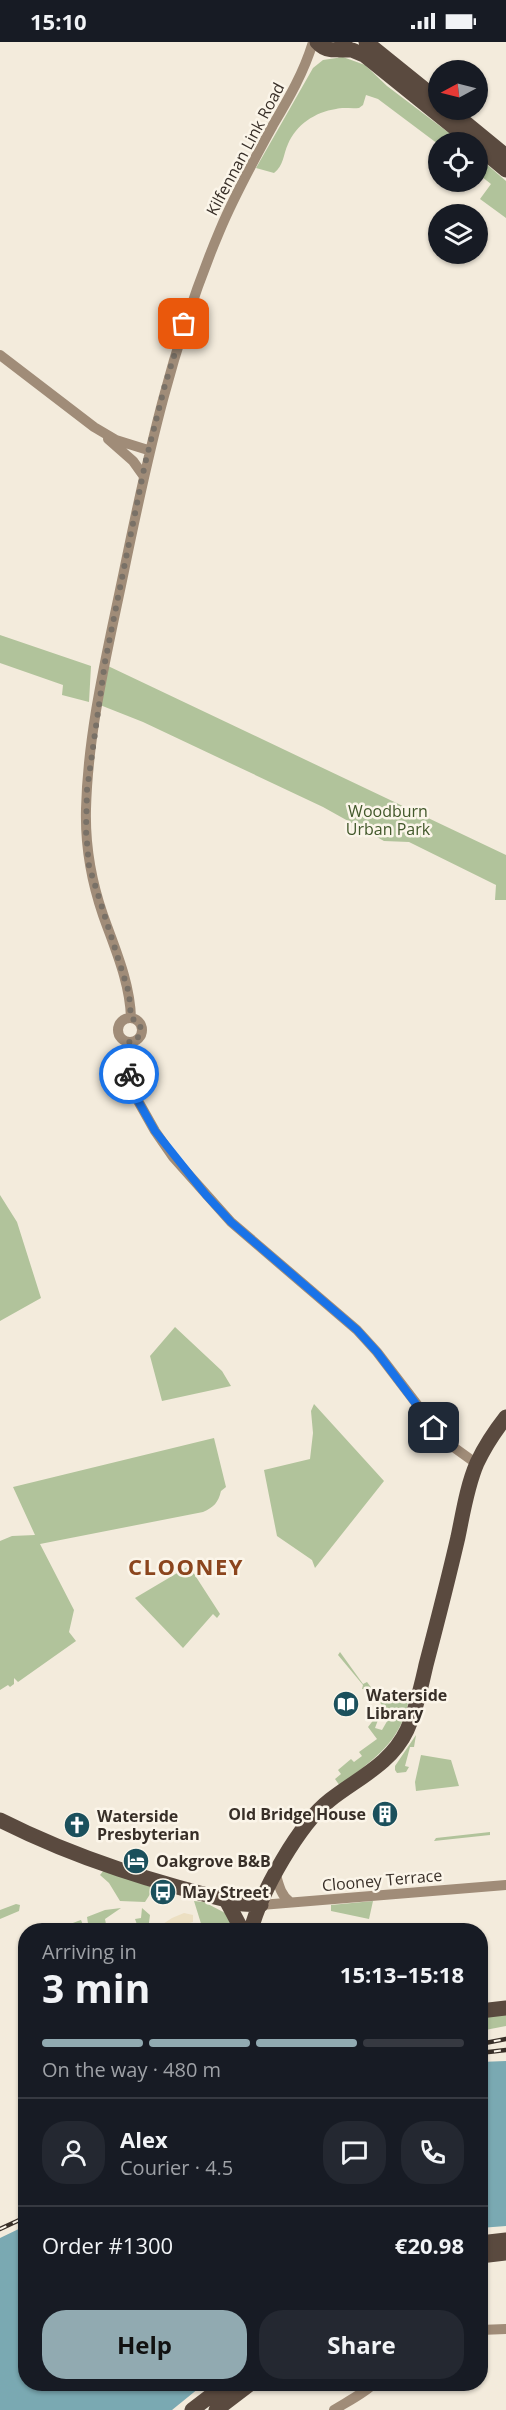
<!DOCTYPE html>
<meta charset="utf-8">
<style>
body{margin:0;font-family:"Open Sans",sans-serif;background:#242831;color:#f1f3f6;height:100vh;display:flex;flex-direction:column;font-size:22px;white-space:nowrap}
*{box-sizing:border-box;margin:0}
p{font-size:20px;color:#9ea1a6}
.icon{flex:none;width:33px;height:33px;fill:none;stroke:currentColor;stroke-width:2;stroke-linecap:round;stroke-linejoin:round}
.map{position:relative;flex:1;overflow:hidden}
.details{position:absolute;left:18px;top:1881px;width:470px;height:468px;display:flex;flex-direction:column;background:#171b24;border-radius:24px;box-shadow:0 2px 4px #0004}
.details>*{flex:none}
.needle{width:39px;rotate:263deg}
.controls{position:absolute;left:428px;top:18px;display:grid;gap:12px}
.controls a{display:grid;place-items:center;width:60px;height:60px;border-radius:50%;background:#171b24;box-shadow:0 2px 4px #0004;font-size:30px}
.pin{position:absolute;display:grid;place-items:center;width:51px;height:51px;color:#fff;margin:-26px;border-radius:12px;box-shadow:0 3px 9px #0006}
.courier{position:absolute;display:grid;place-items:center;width:60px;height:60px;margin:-30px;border:4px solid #1a73e8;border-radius:50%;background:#fff;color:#222;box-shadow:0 2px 8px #0007}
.overview em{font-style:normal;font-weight:700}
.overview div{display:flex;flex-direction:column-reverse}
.overview{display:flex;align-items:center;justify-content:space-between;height:102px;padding:0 24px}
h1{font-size:39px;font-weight:700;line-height:45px}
.bar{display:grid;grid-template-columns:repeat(4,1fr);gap:9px 6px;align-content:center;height:72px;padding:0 24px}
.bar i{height:8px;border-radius:4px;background:#363941}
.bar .on{background:#91aab1}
.bar p{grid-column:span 4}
.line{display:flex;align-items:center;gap:15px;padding:0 24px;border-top:2px solid #363941}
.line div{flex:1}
.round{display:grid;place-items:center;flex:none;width:63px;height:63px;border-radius:24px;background:#242831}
.primary-button{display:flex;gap:12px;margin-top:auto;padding:12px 24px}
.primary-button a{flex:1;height:69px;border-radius:24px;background:#91aab1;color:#111;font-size:24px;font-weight:700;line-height:69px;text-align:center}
.primary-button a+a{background:#242831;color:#f1f3f6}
.status{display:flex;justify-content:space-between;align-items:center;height:42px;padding:0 30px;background:#171b24;direction:ltr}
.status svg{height:16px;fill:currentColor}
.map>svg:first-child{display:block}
.green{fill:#b1c39b}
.plaza{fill:#ecdfc2}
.water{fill:#7aa9b2}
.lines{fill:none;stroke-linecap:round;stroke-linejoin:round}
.secondary{stroke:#a08c78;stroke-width:10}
.highway{stroke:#5a4a3f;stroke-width:15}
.rail-casing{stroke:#382f28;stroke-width:4.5}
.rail{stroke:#fbf5e9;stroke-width:2;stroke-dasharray:7;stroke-linecap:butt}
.done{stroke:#797167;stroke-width:6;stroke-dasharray:0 10.8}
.route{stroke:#1a73e8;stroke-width:8}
.labels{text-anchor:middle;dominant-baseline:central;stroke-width:5;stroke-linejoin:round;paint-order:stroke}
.street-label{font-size:16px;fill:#382f28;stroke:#fbf5e9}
.park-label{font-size:16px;fill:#42582b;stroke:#fbf5e9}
.poi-label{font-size:16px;font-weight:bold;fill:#382f28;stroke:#fbf5e9;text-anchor:start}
.district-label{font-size:22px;font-weight:bold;letter-spacing:1.5px;fill:#8b451d;stroke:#fbf5e9}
</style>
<div class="status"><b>15:10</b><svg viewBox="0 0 49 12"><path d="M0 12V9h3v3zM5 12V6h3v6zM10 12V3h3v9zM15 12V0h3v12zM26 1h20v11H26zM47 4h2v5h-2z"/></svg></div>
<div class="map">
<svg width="506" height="2368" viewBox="0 0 506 2368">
<rect width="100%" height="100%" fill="#f3ebdc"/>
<path class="green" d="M343 15 365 23 387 44 461 100 438 102 378 57 366 53 363 63 359 66C351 67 343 65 336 67 315 70 296 83 288 102 283 113 284 123 274 131L256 126 313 26 323 18Z
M477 114 506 139V176L480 157 491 142 477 131Z
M0 593 91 624 89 660 62 653 63 643 0 621Z
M108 624 506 813V858H495L496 843 409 800 384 799 323 765 143 680 100 663Z
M0 1153 17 1180 41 1256 0 1279Z
M175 1285 222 1329 231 1344 162 1359 150 1314Z
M314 1362 384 1439 315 1526 312 1518 277 1494 264 1428 310 1417 313 1391 311 1369Z
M214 1396 226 1445 221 1449C218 1461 214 1465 203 1470L40 1502 74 1568 69 1590 76 1599 18 1640 14 1636V1642L10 1645 8 1643 0 1648V1499L12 1494 35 1493 13 1445Z
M189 1524 220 1572 217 1576 213 1572 183 1606 135 1556Z
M340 1610 363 1642 367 1640 373 1648 362 1647 363 1643 338 1613Z
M401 1655 408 1662C398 1704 371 1718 340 1744L335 1737 341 1732 338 1728 351 1717 354 1720 362 1714 359 1710 377 1697 368 1685 375 1676 378 1678 375 1686 382 1688 393 1669 383 1666 380 1660 387 1656Z
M416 1693 414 1705H410L405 1724 409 1725 406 1730 397 1731 395 1728V1724Z
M421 1713 451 1718 459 1744 416 1749 415 1740Z
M490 1790V1793L434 1799 436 1796Z
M104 1828 154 1846 145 1860 120 1859 109 1841 100 1833Z
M194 1859 204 1860 229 1873 235 1888H203Z
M373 1859 369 1877 331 1869V1863Z
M16 1862 20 1863 19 1869 0 1877V1868Z
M121 1866 105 1877 106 1882 89 1888 87 1875 105 1868Z
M142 1866 150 1873 148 1888H139L135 1877 141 1876Z
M81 1878 85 1888H55L78 1879Z
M506 1971V1984L480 1989V1974Z"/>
<path class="plaza" d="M184 1871 193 1873V1880L160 1888V1884L172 1876Z"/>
<path class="water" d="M506 2019V2184L480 2186V2020Z
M25 2184 26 2342H204L172 2368H0V2196Z"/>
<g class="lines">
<path class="secondary" d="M0 313 94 385 116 398 148 408
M108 397 133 419 143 433
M131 976C130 940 115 907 103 873 91 838 85 804 86 767 88 687 108 607 124 529 148 412 173 299 220 188 235 152 254 118 273 83 289 56 304 30 313 0
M118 988a12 12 0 1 1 24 0a12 12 0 1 1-24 0Z
M129 1000V1038L133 1050 155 1089 173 1115 231 1180 357 1288 377 1310 445 1399 477 1422
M276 1833C279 1844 281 1853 290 1860
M261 1863 506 1843
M480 2288 506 2287
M334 2368C343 2362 368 2349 373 2342"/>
<path class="highway" d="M317 0C325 9 335 10 346 4
M366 0 438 58
M339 8H352L364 13 472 100
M450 68 506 114
M477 104 506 128
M0 1778C77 1817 159 1842 243 1862L261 1863
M226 1858 242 1888
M251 1888C261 1850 299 1782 330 1758 358 1736 391 1722 407 1688 416 1668 421 1645 426 1623 437 1581 448 1538 458 1495 463 1471 467 1444 477 1421 485 1404 495 1389 506 1375
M480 1969 506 1966
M480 2201 506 2198
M480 2214 506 2211
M192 2368 226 2342
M216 2368 250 2342"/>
<defs>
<path id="rail" d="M480 2002 506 1997
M480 2011 506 2008
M0 2187 26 2175"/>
</defs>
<use href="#rail" class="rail-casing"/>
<use href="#rail" class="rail"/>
</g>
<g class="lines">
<path class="done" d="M129 1032V1000L137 998 141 987 139 981 131 976 129 951 89 824 86 789 87 748 105 620 145 422 165 343 184 282"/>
<path class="route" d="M129 1032 133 1050 155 1089 206 1153 231 1180 357 1288 377 1310 434 1386"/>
</g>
<defs>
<symbol id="library-disc" viewBox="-11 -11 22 22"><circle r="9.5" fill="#1b505c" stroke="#fbf5e9"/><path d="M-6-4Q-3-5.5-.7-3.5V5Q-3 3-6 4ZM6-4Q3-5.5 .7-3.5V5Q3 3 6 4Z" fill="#fff"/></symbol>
<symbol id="building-disc" viewBox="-11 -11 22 22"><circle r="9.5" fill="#1b505c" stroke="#fbf5e9"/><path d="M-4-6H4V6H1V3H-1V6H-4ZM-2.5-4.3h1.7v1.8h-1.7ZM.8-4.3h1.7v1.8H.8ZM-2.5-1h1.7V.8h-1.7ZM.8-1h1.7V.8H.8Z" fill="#fff"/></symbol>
<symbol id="church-disc" viewBox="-11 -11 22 22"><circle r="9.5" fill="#1b505c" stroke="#fbf5e9"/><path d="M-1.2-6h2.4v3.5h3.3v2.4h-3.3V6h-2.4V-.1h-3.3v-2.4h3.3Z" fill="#fff"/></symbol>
<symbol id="hotel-disc" viewBox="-11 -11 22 22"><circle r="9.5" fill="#1b505c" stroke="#fbf5e9"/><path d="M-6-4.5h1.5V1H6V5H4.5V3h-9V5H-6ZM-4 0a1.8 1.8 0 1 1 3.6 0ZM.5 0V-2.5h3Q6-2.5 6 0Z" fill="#fff"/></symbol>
<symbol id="bus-disc" viewBox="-11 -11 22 22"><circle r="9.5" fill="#1b505c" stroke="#fbf5e9"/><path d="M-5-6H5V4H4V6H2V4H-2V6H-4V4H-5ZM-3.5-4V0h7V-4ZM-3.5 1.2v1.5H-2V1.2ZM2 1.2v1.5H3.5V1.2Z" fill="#fff"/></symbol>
</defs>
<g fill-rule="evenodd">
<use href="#library-disc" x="331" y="1647" width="30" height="30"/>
<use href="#building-disc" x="370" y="1757" width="30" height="30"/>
<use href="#church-disc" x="62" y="1768" width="30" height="30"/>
<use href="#hotel-disc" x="121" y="1804" width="30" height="30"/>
<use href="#bus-disc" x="148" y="1835" width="30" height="30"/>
</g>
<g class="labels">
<g class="street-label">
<text transform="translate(245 107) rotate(-62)">Kilfennan Link Road</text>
<text transform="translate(382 1838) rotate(-5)">Clooney Terrace</text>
</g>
<g class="park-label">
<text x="388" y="769">Woodburn<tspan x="388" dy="18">Urban Park</tspan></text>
</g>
<g class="poi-label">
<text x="366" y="1653">Waterside<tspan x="366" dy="18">Library</tspan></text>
<text x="366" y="1772" text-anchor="end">Old Bridge House</text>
<text x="97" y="1774">Waterside<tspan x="97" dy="18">Presbyterian</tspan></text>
<text x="156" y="1819">Oakgrove B&amp;B</text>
<text x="182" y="1850">May Street</text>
</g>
<g class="district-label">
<text x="186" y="1524">CLOONEY</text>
</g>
</g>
</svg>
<div class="controls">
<a><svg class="needle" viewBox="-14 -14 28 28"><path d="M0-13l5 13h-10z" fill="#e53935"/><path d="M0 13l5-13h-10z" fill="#9ea1a6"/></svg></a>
<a><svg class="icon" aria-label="locate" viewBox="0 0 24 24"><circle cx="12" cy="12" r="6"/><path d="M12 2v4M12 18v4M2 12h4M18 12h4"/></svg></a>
<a><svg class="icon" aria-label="layers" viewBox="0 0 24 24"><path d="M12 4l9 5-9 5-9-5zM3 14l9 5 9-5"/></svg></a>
</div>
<div class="pin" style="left:184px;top:282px;background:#ea580c"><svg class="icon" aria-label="bag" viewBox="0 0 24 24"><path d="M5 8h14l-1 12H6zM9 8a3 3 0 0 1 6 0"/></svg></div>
<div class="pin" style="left:434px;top:1386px;background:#1f2937"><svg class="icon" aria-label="home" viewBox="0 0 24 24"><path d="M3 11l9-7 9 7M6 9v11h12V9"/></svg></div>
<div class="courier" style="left:129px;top:1032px"><svg class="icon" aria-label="bike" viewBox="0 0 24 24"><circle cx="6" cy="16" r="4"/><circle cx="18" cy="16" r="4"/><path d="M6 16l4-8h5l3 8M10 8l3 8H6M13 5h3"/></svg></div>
<section class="details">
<div class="overview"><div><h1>3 min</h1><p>Arriving in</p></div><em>15:13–15:18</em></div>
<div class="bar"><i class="on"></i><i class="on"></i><i class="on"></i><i></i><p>On the way · 480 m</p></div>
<div class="line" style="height:108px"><a class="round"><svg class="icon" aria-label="person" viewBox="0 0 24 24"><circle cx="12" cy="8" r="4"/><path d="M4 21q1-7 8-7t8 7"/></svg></a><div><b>Alex</b><p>Courier · 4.5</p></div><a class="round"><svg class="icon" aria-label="chat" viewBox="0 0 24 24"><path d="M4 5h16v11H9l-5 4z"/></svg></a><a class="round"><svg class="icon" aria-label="phone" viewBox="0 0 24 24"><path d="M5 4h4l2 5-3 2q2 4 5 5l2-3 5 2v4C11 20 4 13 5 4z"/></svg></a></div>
<div class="line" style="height:78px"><div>Order #1300</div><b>€20.98</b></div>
<div class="primary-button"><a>Help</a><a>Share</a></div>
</section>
</div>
